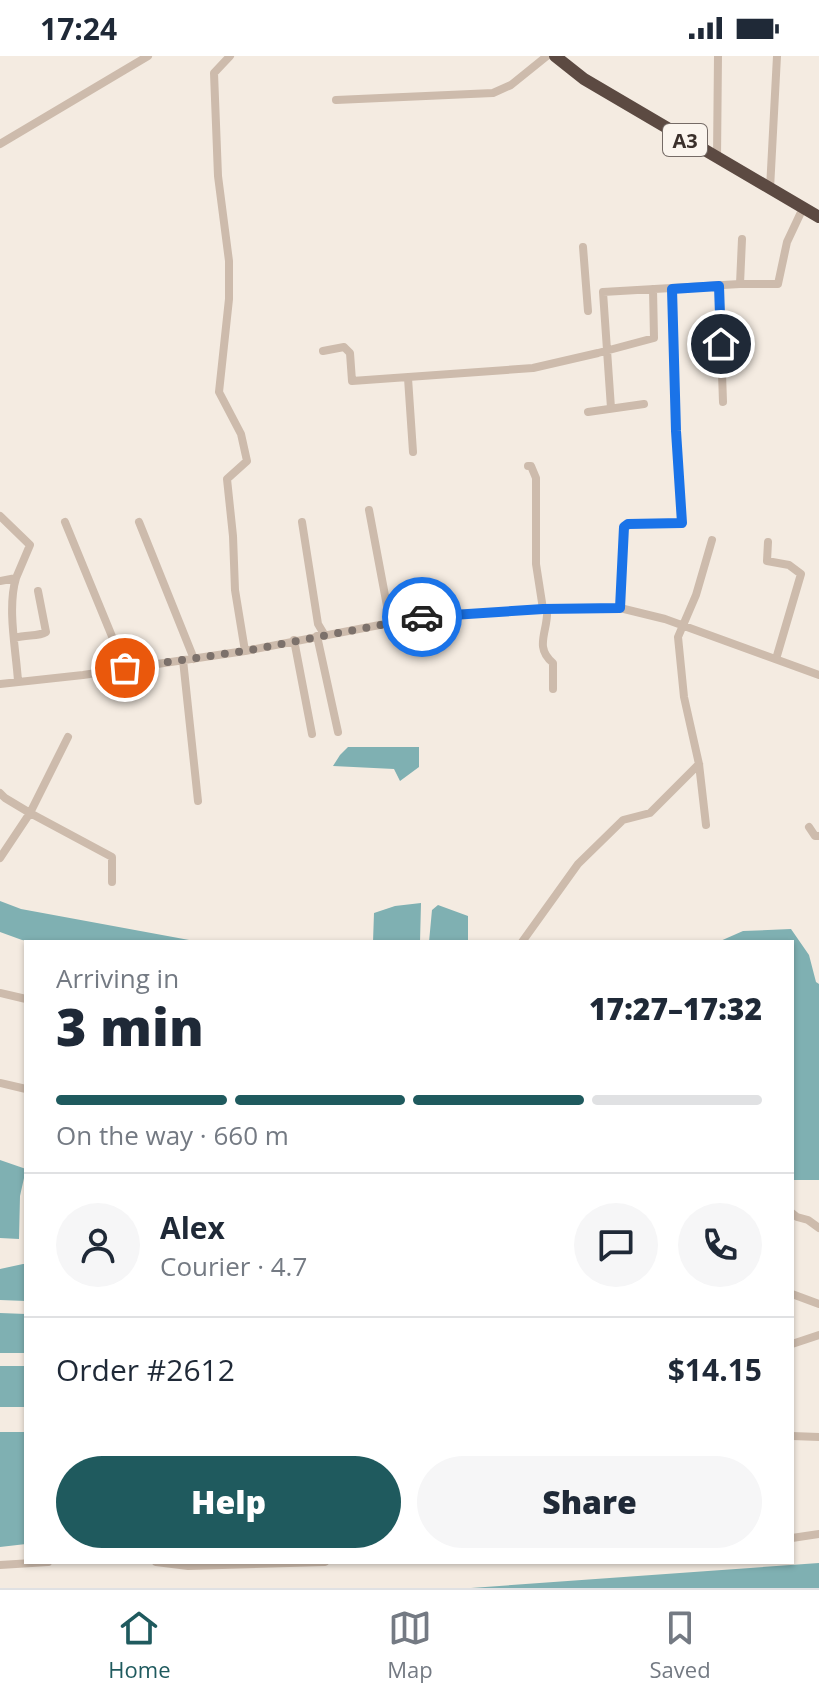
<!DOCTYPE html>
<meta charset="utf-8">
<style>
body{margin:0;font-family:"Open Sans",sans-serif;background:#f6f6f7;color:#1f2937;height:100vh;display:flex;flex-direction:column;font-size:30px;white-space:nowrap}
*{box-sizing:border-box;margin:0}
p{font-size:26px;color:#747a83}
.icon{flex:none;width:44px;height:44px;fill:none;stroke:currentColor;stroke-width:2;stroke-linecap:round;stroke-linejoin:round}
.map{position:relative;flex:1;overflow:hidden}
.panel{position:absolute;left:24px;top:884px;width:770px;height:624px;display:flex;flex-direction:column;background:#fff;border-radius:0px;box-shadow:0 2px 6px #0004}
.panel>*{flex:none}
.pin{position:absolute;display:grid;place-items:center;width:68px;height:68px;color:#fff;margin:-34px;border:4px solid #fff;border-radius:50%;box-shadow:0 2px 8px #0007}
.courier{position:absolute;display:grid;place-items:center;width:80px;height:80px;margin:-40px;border:6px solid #1a73e8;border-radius:50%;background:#fff;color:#222;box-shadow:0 2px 10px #0007}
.head em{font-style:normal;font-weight:800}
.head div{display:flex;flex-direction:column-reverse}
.head{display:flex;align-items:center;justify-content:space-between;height:136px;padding:0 32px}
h1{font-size:52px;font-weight:800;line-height:60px}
.bar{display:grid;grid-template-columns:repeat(4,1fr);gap:12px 8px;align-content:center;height:96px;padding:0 32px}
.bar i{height:10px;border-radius:6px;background:#e0e1e3}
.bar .on{background:#1f5a5e}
.bar p{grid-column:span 4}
.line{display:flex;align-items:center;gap:20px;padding:0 32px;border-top:2px solid #e0e1e3}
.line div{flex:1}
.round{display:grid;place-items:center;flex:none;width:84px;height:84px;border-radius:42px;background:#f6f6f7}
.action{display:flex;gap:16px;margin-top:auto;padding:16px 32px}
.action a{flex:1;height:92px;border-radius:48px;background:#1f5a5e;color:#fff;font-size:32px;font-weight:800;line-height:92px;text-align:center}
.action a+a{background:#f6f6f7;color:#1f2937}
.status{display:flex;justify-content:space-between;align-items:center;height:56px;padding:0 40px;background:#fff;direction:ltr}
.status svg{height:22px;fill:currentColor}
.tabs{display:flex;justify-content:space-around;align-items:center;height:112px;border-top:2px solid #e0e1e3;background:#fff;font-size:22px;color:#747a83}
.tabs a{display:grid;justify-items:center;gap:4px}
.tabs .on{color:#1f5a5e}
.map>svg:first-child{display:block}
.water{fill:#7fb0b2}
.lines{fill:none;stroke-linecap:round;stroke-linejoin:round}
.minor{stroke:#cdbbac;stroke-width:8}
.highway{stroke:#5c4a42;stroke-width:12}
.done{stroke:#7c716b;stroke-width:8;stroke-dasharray:0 14.4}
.route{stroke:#1a73e8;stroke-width:10}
.labels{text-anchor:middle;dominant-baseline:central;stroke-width:7;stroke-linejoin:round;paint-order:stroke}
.shield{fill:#fbf5ee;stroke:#756b66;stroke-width:2}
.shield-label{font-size:20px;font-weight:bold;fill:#3b302b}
</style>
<div class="status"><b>17:24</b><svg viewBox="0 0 49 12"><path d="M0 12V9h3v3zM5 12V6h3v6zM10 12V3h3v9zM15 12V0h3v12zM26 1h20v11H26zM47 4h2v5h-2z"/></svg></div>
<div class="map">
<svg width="819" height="1532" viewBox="0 0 819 1532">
<rect width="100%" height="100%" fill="#f4ebe1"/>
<path class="water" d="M348 691H419V711L400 725 394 713 333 710 340 699Z
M0 845 21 853 200 886H35L22 884 0 876Z
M421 847 420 886H373L374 857 395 850Z
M438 849 468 860V886H429L432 854Z
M791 873 809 899 816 926 819 928V1124H792V886H718L743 875Z
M0 1104 26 1113 20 1140 19 1183 0 1182Z
M23 1208H26V1245L0 1244V1213Z
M0 1257 26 1258V1297H0Z
M0 1310H26V1351H0Z
M0 1376H26V1488L0 1491Z
M819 1507V1532H471Z"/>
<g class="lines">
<path class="minor" d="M230 0 214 17 218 120 229 205V243L219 336 241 378 247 405 227 423 233 480 235 534 245 595
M336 44 493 37 511 29 547 0
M0 88 148 0
M717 102 718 0
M770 133 777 0
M583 191 588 255
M740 228 742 183
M719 230 723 346
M323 295 344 291 350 297 352 325 533 312 598 297 654 282 653 233
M408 322 413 396
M611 352 603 236 740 228H778L787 186 803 152
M588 356 644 348
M528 410H531L536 422V508L543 553
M369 454 390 566
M0 460 30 489 16 522
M65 466 125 612
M139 466 194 603
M302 466 318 568 324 578
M768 486 767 505 789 509 801 518 776 603
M0 525 16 522C7 552 16 594 18 625
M620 552 624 471 628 468 682 467 676 375 672 233
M547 553C549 574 533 591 553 607V633
M317 580 338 676
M15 582C26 578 38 581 46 576L38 535
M294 584 312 678
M183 604 198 745
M0 628 83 619 245 595 421 561 543 553 620 552 665 563 819 619
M0 737 5 742 30 757 112 801V826
M706 769 699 708 684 641 678 581 696 539 712 484
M809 771 815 780H819
M0 802 30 757 68 681
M522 886 578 808 623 764 650 757 699 708
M0 937 26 943
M0 1027 26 1033
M792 1157 797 1161 808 1164 819 1172
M792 1238 819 1248
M792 1288 819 1279
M792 1380 819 1381
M792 1482 819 1478
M156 1506 188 1510 325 1506
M0 1509 48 1506"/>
<path class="highway" d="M555 0 584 23 819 161"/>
</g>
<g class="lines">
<path class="done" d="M125 612 245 595 422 561"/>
<path class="route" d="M422 561 543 553 620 552 624 471 628 468 682 467 676 375 672 233 719 230 721 288"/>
</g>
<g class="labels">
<rect class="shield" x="663" y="68" width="44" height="32" rx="6"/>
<g class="shield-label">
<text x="685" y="84">A3</text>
</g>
</g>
</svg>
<div class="pin" style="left:125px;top:612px;background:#ea580c"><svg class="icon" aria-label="bag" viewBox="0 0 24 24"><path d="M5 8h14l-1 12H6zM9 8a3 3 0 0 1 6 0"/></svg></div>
<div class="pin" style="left:721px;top:288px;background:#1f2937"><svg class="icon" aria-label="home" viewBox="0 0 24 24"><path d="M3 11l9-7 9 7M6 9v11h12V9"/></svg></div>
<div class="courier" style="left:422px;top:561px"><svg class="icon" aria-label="car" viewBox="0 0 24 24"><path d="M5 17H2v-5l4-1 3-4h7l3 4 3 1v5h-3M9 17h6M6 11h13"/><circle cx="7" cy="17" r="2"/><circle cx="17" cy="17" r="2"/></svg></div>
<section class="panel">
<div class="head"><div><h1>3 min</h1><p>Arriving in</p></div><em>17:27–17:32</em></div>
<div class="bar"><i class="on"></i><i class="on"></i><i class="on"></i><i></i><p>On the way · 660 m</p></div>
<div class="line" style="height:144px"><a class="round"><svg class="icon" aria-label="person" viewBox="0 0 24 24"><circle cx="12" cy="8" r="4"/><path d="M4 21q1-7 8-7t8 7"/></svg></a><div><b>Alex</b><p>Courier · 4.7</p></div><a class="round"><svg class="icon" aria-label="chat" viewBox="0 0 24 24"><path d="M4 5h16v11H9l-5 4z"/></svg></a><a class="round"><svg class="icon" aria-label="phone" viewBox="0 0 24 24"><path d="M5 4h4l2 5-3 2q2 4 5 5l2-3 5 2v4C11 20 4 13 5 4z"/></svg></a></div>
<div class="line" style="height:104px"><div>Order #2612</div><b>$14.15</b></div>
<div class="action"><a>Help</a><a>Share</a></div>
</section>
</div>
<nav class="tabs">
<a class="on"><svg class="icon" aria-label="home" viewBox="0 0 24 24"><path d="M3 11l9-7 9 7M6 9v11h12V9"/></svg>Home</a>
<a><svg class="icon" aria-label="map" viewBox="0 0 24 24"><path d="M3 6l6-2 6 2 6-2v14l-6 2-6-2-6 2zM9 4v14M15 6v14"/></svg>Map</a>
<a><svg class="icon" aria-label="saved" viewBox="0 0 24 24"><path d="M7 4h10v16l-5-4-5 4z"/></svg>Saved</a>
</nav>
